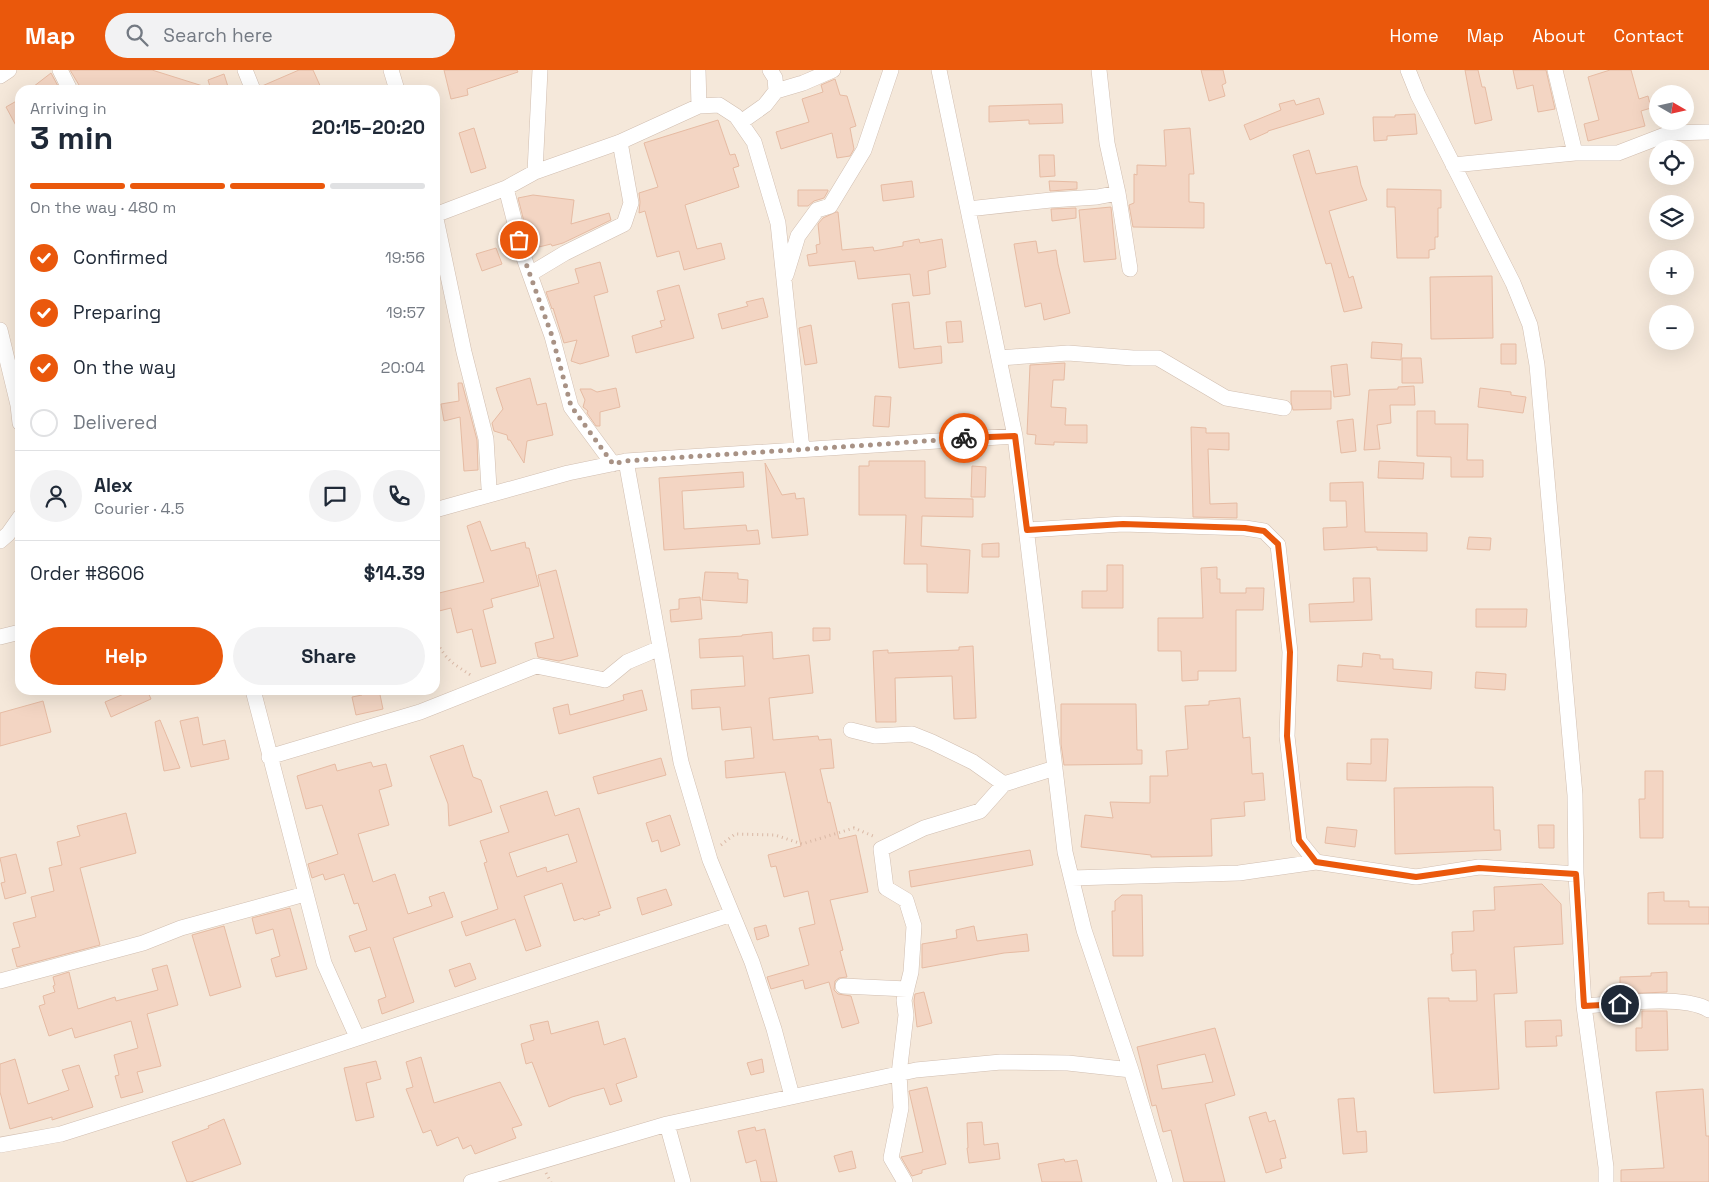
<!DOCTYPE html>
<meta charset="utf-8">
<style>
body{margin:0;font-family:"Space Grotesk",sans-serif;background:#f2f2f3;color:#1f2937;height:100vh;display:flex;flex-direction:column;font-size:19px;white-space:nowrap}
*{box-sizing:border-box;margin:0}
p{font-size:16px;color:#747a83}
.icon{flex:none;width:28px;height:28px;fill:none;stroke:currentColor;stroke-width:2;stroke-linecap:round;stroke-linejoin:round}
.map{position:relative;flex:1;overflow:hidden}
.side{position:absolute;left:15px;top:15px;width:425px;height:610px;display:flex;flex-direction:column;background:#fff;border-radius:15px;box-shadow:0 5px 20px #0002}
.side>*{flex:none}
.needle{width:32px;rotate:99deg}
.buttons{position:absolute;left:1649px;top:15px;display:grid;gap:10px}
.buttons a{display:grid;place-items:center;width:45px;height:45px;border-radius:50%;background:#fff;box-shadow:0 5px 20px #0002;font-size:25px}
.pin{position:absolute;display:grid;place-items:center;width:42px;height:42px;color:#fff;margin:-21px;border:2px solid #fff;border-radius:50%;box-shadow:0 1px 5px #0007}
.courier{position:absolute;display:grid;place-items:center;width:50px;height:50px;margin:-25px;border:4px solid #ea580c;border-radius:50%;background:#fff;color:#222;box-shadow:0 1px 6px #0007}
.head em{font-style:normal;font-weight:800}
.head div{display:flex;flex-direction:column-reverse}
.head{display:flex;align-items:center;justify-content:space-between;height:85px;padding:0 15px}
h1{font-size:32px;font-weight:800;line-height:38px}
.bar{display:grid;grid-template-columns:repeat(4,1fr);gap:8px 5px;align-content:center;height:60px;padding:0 15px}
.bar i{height:6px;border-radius:4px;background:#e0e1e3}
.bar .active{background:#ea580c}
.bar p{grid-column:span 4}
.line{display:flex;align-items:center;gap:12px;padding:0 15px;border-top:1px solid #e0e1e3}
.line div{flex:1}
.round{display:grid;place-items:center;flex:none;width:52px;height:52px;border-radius:26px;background:#f2f2f3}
ol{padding:0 15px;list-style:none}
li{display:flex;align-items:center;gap:15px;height:55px}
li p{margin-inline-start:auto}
li .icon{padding:5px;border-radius:50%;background:#ea580c;color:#fff;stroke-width:4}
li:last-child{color:#747a83}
li i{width:28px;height:28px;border:2px solid #e0e1e3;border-radius:50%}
.cta{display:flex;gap:10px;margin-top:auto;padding:10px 15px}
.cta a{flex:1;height:58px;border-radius:30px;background:#ea580c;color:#fff;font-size:20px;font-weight:800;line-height:58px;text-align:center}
.cta a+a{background:#f2f2f3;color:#1f2937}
header{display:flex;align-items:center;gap:30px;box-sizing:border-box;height:70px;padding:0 25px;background:#ea580c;color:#fff}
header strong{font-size:24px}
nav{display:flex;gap:28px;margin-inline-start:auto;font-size:18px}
.search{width:350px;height:45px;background:#f2f2f3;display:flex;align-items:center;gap:12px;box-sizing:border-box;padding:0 18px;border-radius:28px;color:#747a83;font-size:19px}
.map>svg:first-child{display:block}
.residential{fill:#f5e8da;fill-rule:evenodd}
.building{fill:#f3d5c3;stroke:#e6bba3;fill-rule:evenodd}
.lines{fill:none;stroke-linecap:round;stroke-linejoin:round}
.minor-casing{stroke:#d1beb0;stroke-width:16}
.path{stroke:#d9b8a5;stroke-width:3;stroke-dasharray:1 4;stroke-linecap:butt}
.minor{stroke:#fff;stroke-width:15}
.done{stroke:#a89285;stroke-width:5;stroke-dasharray:0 9}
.route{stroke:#ea580c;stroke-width:6}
</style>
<header>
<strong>Map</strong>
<div class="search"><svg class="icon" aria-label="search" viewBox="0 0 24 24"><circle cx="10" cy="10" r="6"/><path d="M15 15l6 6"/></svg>Search here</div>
<nav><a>Home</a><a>Map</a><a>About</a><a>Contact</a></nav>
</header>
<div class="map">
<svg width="1709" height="1112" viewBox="0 0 1709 1112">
<rect width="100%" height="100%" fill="#fdf6ec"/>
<path class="residential" d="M0 0H1709V1112H0ZM20 20H435V620H20ZM1658 24H1685V51H1658ZM1658 79H1685V106H1658ZM1658 134H1685V161H1658ZM1658 189H1685V216H1658ZM1658 244H1685V271H1658Z"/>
<path class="building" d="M70 0H152L206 17 205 20H82Z
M299 0H313L322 20H262V16Z
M444 0H517L518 2 467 19 468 25 451 29Z
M1201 0H1223L1226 13 1222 15 1225 26 1209 31Z
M1465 0H1478L1482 17H1485L1492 50 1475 54Z
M1513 0H1546L1555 39 1538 42 1533 15 1517 19Z
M1610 0H1631L1639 29 1648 26 1651 38 1641 41 1645 56 1588 71 1584 54 1599 50 1588 7Z
M51 3 59 18 56 20H29Z
M224 4 229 20H211L208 10Z
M835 9 840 25 847 26 856 56 850 58 854 79 850 86 837 88 832 63 781 79 776 62 809 52 802 29 823 22 821 15Z
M1319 28 1324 44 1268 61V62L1250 70 1244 55 1281 40 1279 34 1294 30 1296 35Z
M20 29V63L6 37Z
M1062 34 1063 53 1029 54V50L989 52V36Z
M1415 44 1417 64 1387 66V70L1374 71 1373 47H1395V45Z
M718 50 730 85 735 84 739 96 733 98 739 117 685 135 697 179 721 173 725 189 684 200 679 181 657 187 645 141 639 143 640 132 639 123 658 117 644 73Z
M474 58 486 98 471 103 459 63Z
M1190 58 1194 104H1189V132L1204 133V158L1133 157 1129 135 1134 133V104L1137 105V95L1166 96 1164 60Z
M1309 80 1316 104 1357 96 1361 115 1367 130 1329 141 1349 208 1353 206 1362 238 1344 242 1331 193 1326 194 1293 85Z
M1039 85H1054L1055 106 1040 107Z
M912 111 914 127 883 131 881 115Z
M1049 111 1077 112V119L1050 121Z
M1387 119 1441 120V138H1438V167H1435V179L1429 180V188H1397L1395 137H1387Z
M798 120H828V121L824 128 814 131 808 136H798Z
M533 125 574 130 571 154 609 143 611 150 563 173 552 176 551 174 531 179 518 128Z
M1111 137 1116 189 1084 192 1079 140Z
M1076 138V148L1052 151 1051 139Z
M836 142H838L842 180 873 177 874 181 903 176V172L919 169 920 173 942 169 946 197 928 201 930 224 913 226 910 204 858 209 855 191 809 196 807 185 817 183 816 175 820 174 818 154 823 148Z
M1036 171 1038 183 1056 180 1058 194 1070 243 1044 250 1041 233 1025 237 1014 174Z
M496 178 502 194 482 201 476 184Z
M600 192 608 222 594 226 609 286 580 294 571 291 577 270 564 273 553 238 552 239 546 222 579 213 575 199Z
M1492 206 1493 268 1431 269 1430 207Z
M679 215 694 268 636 283 632 266 662 257 660 251 665 250 657 221Z
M763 228 768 247 722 259 718 244 748 236 746 232Z
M909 232 914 279 941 276 942 293 899 298 892 234Z
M961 251 963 272 948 273 946 252Z
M811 255 817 293 805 295 799 258Z
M1372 272 1402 274 1401 290 1371 288Z
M1501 274H1516V294H1501Z
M1402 288H1421L1423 313H1402Z
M1065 293 1064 310H1053L1051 337 1066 338 1065 355H1087V373L1054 372V375L1035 374 1036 365 1027 364 1030 295Z
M1347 294 1350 325 1334 327 1331 296Z
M530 308 537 335 546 333 553 365 527 371 524 393 510 370H508L507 365 494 361 492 353 503 339 496 318Z
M458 313H462L477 370 478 400 464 401 460 347 444 351 441 334 459 331Z
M1414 316 1415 335H1390L1391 353 1377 355 1380 379 1364 380 1369 320 1398 319V317Z
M616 318 620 337 600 342V356H596L587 343 588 341 583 337 585 330 580 319H591L597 322Z
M1480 318 1511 322V325L1526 327 1523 343 1478 337Z
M1291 321H1331V339L1293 340 1291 332Z
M875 326 891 327 889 357 873 356Z
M1417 341H1435V354H1468L1467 390H1483V407H1451V387L1417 386Z
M1353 349 1356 381 1341 383 1337 351Z
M1191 357 1206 358V363H1229V380L1208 379 1210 434 1237 433V448L1193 447Z
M869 391H925V428L973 429V447L922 446 921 476 970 480 968 523 927 522V494H904L906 445H859V396H869Z
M1379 391 1424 393 1423 409 1378 408Z
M765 393 782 425 795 423 796 429 804 428 808 465 772 468Z
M972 396 986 397 985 427H971Z
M743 402 744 417 682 421 684 459 746 455 747 461 758 460 760 474 664 480 659 408Z
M1363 412 1365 462 1427 463V481L1377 480V477L1324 480 1323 458 1347 457 1346 431H1330V413Z
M480 451 491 481 525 472 526 478H529L539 516 491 529 493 537 483 540 496 593 481 597 472 559 457 563 451 538 435 542V524L484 512 467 456Z
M1469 467 1491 468 1490 480 1467 479Z
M999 473V487H982V474Z
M1107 495H1123V538H1082V521H1107Z
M1217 497V509H1220V523H1246V518H1264L1263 540H1236V601H1198V610L1182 611 1181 581H1158V548H1203L1201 498Z
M556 500 578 586 559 591 538 587 535 573 554 568 538 505Z
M705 502 738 503V509L748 510 747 533 702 530Z
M1353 508H1370L1372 550 1310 552 1309 534 1354 532Z
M700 527 702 549 671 552 670 540 679 539V529Z
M1476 539H1527L1526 557H1476Z
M813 558H830V570L813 571Z
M772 562 773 589 809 585 813 623 769 628 773 670 818 666 819 670 831 669 834 698 820 699 828 733 830 732 839 769 856 765 868 822 830 830 843 880 840 881 847 907 839 908 835 911 834 920 838 924 851 926 859 953 842 958 829 912 805 919 803 910 771 919 767 907 809 895 799 858 815 854 808 821 784 827 776 796 771 797 768 785 801 776 785 702 726 708 725 691 754 688 751 657 722 660 720 637 692 639 691 620 745 616 743 586 700 588 699 569 742 566V565Z
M973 576 976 648 954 649 952 606 895 608 896 652H876L873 581 888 580V583L959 580V577Z
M1363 583 1380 585V589H1393V599L1432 602 1431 619 1337 611 1338 595 1362 597Z
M1476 602 1506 604 1505 620 1475 618Z
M133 620H147L151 629 111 647 105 632Z
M361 620H379L383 639 356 645 352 627 362 625Z
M642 620 647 640 559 664 553 638 568 634 570 645 624 630 623 625Z
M1240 628 1243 668 1250 667 1252 704 1263 703 1265 730 1244 732 1245 746 1211 749 1212 786 1151 787V785L1081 777 1085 745 1113 748 1110 732 1150 733V706H1168L1166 681 1188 679 1185 636 1209 635V631Z
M43 631 51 662 0 676V643Z
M1061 634H1136L1137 680H1142V694L1064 695 1061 674Z
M198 647 203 675 225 670 229 689 191 697 180 651Z
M160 650 180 698 164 701 155 652Z
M1371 669H1388L1386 711 1347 710V693L1371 694Z
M463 675 473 707 481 710 492 742 449 756 448 734 430 686Z
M661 688 666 705 598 724 593 707Z
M371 692 373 697 386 694 392 716 379 720 389 755 358 764 373 812 395 804 408 844 432 836 429 827 444 822 453 847 393 868 414 932 382 944 378 930 386 927 370 877 355 882 349 866 367 860 358 833 354 834 344 804 325 810 323 804 312 808 308 794 338 784 322 735 306 739 297 706 335 694 337 701Z
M1645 701H1663V768H1640L1639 729H1645Z
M1467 717H1493L1494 760H1500L1501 780 1395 784 1394 718Z
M547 721 555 746 579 738 611 838 598 842 600 845 584 850 583 848 574 851 562 813 524 826 541 876 526 881 515 849 466 866 461 852 498 839 484 793 487 792 480 771 509 762 500 736ZM568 764 577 792 547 802 546 797 517 807 509 783Z
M126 743 136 783 80 798 100 875 17 897 12 879 20 877 13 853 36 847 31 827 54 821 49 798 62 795 57 772 80 766 77 756Z
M670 745 680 775 661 782 658 770 652 772 646 753Z
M1538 755H1554V778H1539Z
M1327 757 1357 760 1355 777 1325 773Z
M1030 780 1033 795 911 817 909 801Z
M16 784 26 823 5 829 1 813 5 812 0 788Z
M1542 814 1561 834 1563 874 1514 877 1517 923 1494 924 1499 1019 1434 1023 1428 928H1449V931H1477L1476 900 1452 901 1451 884H1453L1452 862 1474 861 1473 841 1495 840 1494 817Z
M666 819 672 835 642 845 637 828Z
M1664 822V831H1689V837H1709V854H1648V823Z
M1122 825H1142L1143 886H1113L1112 841H1115V831Z
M290 838 307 899 276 907 271 889 280 886 273 859 256 864 252 848Z
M766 855 769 866 757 870 754 858Z
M224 856 241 917 210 926 192 865Z
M974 856 977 871 1027 864 1029 881 1004 883 922 898V874L957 868 956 860Z
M470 893 476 909 455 917 449 900Z
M167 895 178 935 147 944 161 996 137 1002 143 1022 121 1028 115 1006 119 1005 114 985 138 978 131 951 75 968 72 958 49 966 39 936 45 934 43 926 55 922 53 916 55 915 53 907 69 902 78 939 115 927 116 931 158 920 152 899Z
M1667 902V922L1620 924V907L1651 906V903Z
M924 922 932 953 917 957 914 931 915 924Z
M1642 941H1667L1668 980 1636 981V958H1642Z
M1561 950 1562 966H1556L1557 976 1526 977 1525 951Z
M548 951 551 964 598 951 604 975 625 968 637 1007 616 1014 622 1031 610 1035 604 1018 572 1027 549 1037 532 992 526 994 521 974 534 970 530 955Z
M1215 958 1235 1025 1205 1034 1225 1112H1184L1171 1060 1163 1062 1156 1035 1152 1036 1137 977ZM1205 984 1213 1012 1162 1019 1157 995Z
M421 987 434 1033 500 1012 522 1055 512 1058 516 1068 475 1084 471 1075 463 1079 458 1067 437 1076 431 1060 423 1063 406 1019 413 1017 406 992Z
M15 989 28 1034 69 1020 62 1000 79 995 93 1037 52 1050V1047L10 1059 0 1022V994Z
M762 989 764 1002 751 1005 747 993Z
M376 991 381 1009 366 1013 374 1047 356 1051 344 998Z
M927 1017 946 1094 922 1100V1103L912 1106 901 1087 923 1082 909 1021Z
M1703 1019 1706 1066H1709V1112H1621V1100L1664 1098 1656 1022Z
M1354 1028 1357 1062 1366 1061 1367 1082 1343 1084 1338 1029Z
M1266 1042 1269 1052 1275 1050 1286 1088 1280 1089 1282 1098 1266 1103 1249 1047Z
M224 1049 241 1094 191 1112H187L172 1072 209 1058 208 1056Z
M982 1052 984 1075 998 1073 1000 1089 969 1093 967 1078H968L967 1053Z
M755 1057 756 1061 765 1059 777 1112H761L756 1090 746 1093 738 1061Z
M852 1081 856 1098 839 1102 834 1086Z
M1064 1089 1065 1092 1077 1090 1082 1112H1042L1038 1094Z"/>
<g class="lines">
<defs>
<path id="minor" d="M60 0 70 20
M245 0 253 20
M391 0 397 20
M698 0 699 36
M770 0 775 8 776 21
M939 0 1015 366 1065 782 1084 860 1131 1000 1165 1112
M1099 0 1107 73 1118 123 1130 199
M1408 0 1418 25 1513 213 1530 255 1537 295 1575 725 1576 804 1584 936 1606 1097V1112
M1555 0 1575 83
M0 6 9 0
M741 52 765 35 776 21 803 13 833 0
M1453 95 1575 83H1618L1670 63 1709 62
M535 102 540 0
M506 118 524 188 552 266 571 337 613 394
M968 139 1051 130 1097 127 1118 123
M435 144 464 282 486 369 489 418 494 423
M435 145 506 118 535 102 620 72 699 36 719 35 736 46 754 72 778 153 802 379
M530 204 565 183 624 154 631 133 620 72
M786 205 798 166 817 140 830 136 864 80 891 0
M0 260 18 335 20 353
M999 288 1068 283 1133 288H1158L1226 328 1284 338
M626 391 681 692 710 790 752 892 774 959 792 1026
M435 440 568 403 626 391 1015 366
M1027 460 1123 454 1245 458 1264 461 1278 475 1290 582 1287 666 1299 771 1316 792 1416 807 1479 797 1576 804
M0 471 8 464 20 447
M0 567 20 562
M253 620 324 893 357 967
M851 660 875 666 912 664 932 672 973 692 1004 714
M269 687 420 642 536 596 605 610 627 592 660 578
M1072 808 1239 803 1316 792
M0 911 143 873 181 858 305 824
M843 916 907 919
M1584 936C1615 934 1683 924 1709 940
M667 1054 683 1112
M0 1075 61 1064 213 1016 732 844
M471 1112 667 1054 916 1000 1001 992 1068 993 1131 1000
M905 1112 891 1088 901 1038 899 1004 906 945 904 930 911 902 914 856 906 830 886 818 881 779 924 758 980 741 1004 714 1055 698"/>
</defs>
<use href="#minor" class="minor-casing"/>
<path class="path" d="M435 569C447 592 453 593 472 606
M721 775 735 764 775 765 802 774 854 758 873 766
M546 1103 551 1112"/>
<use href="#minor" class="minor"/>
</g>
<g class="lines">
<path class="done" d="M519 170 524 188 552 266 571 336 613 394 626 391C739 383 851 377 964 368"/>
<path class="route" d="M964 368 1015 366 1027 460 1123 454 1245 458 1264 461 1278 474 1290 582 1287 666 1299 770 1316 792 1416 807 1479 798 1576 804 1584 936 1620 934"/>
</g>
</svg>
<div class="buttons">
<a><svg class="needle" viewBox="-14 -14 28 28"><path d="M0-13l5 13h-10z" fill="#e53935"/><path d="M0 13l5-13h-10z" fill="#747a83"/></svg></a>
<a><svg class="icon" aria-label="locate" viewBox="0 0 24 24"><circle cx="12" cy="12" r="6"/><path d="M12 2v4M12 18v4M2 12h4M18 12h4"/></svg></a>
<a><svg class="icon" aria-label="layers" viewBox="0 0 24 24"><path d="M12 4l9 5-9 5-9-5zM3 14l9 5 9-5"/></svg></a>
<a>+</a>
<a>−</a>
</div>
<div class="pin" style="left:519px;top:170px;background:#ea580c"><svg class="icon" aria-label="bag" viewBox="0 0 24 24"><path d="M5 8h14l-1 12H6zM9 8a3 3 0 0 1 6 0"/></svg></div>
<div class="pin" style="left:1620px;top:934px;background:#1f2937"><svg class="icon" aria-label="home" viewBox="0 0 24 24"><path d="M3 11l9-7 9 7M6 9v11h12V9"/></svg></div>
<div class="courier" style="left:964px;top:368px"><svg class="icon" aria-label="bike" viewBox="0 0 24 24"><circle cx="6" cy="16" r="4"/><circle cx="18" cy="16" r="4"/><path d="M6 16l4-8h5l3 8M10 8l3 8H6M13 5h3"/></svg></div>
<section class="side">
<div class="head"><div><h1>3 min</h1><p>Arriving in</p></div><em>20:15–20:20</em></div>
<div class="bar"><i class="active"></i><i class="active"></i><i class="active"></i><i></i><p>On the way · 480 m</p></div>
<ol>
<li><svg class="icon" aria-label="check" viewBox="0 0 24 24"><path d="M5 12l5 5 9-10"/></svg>Confirmed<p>19:56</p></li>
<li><svg class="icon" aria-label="check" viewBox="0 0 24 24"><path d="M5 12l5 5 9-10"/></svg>Preparing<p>19:57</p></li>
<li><svg class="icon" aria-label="check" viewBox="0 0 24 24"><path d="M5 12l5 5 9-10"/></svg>On the way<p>20:04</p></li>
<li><i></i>Delivered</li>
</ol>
<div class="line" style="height:90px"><a class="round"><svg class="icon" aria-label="person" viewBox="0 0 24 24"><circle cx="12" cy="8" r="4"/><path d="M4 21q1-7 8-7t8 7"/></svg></a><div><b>Alex</b><p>Courier · 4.5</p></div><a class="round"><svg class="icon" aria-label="chat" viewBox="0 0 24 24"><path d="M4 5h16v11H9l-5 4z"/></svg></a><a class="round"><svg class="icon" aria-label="phone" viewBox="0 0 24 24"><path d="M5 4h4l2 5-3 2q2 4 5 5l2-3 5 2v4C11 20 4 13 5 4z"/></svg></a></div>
<div class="line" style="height:65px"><div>Order #8606</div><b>$14.39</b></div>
<div class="cta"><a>Help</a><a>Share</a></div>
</section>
</div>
